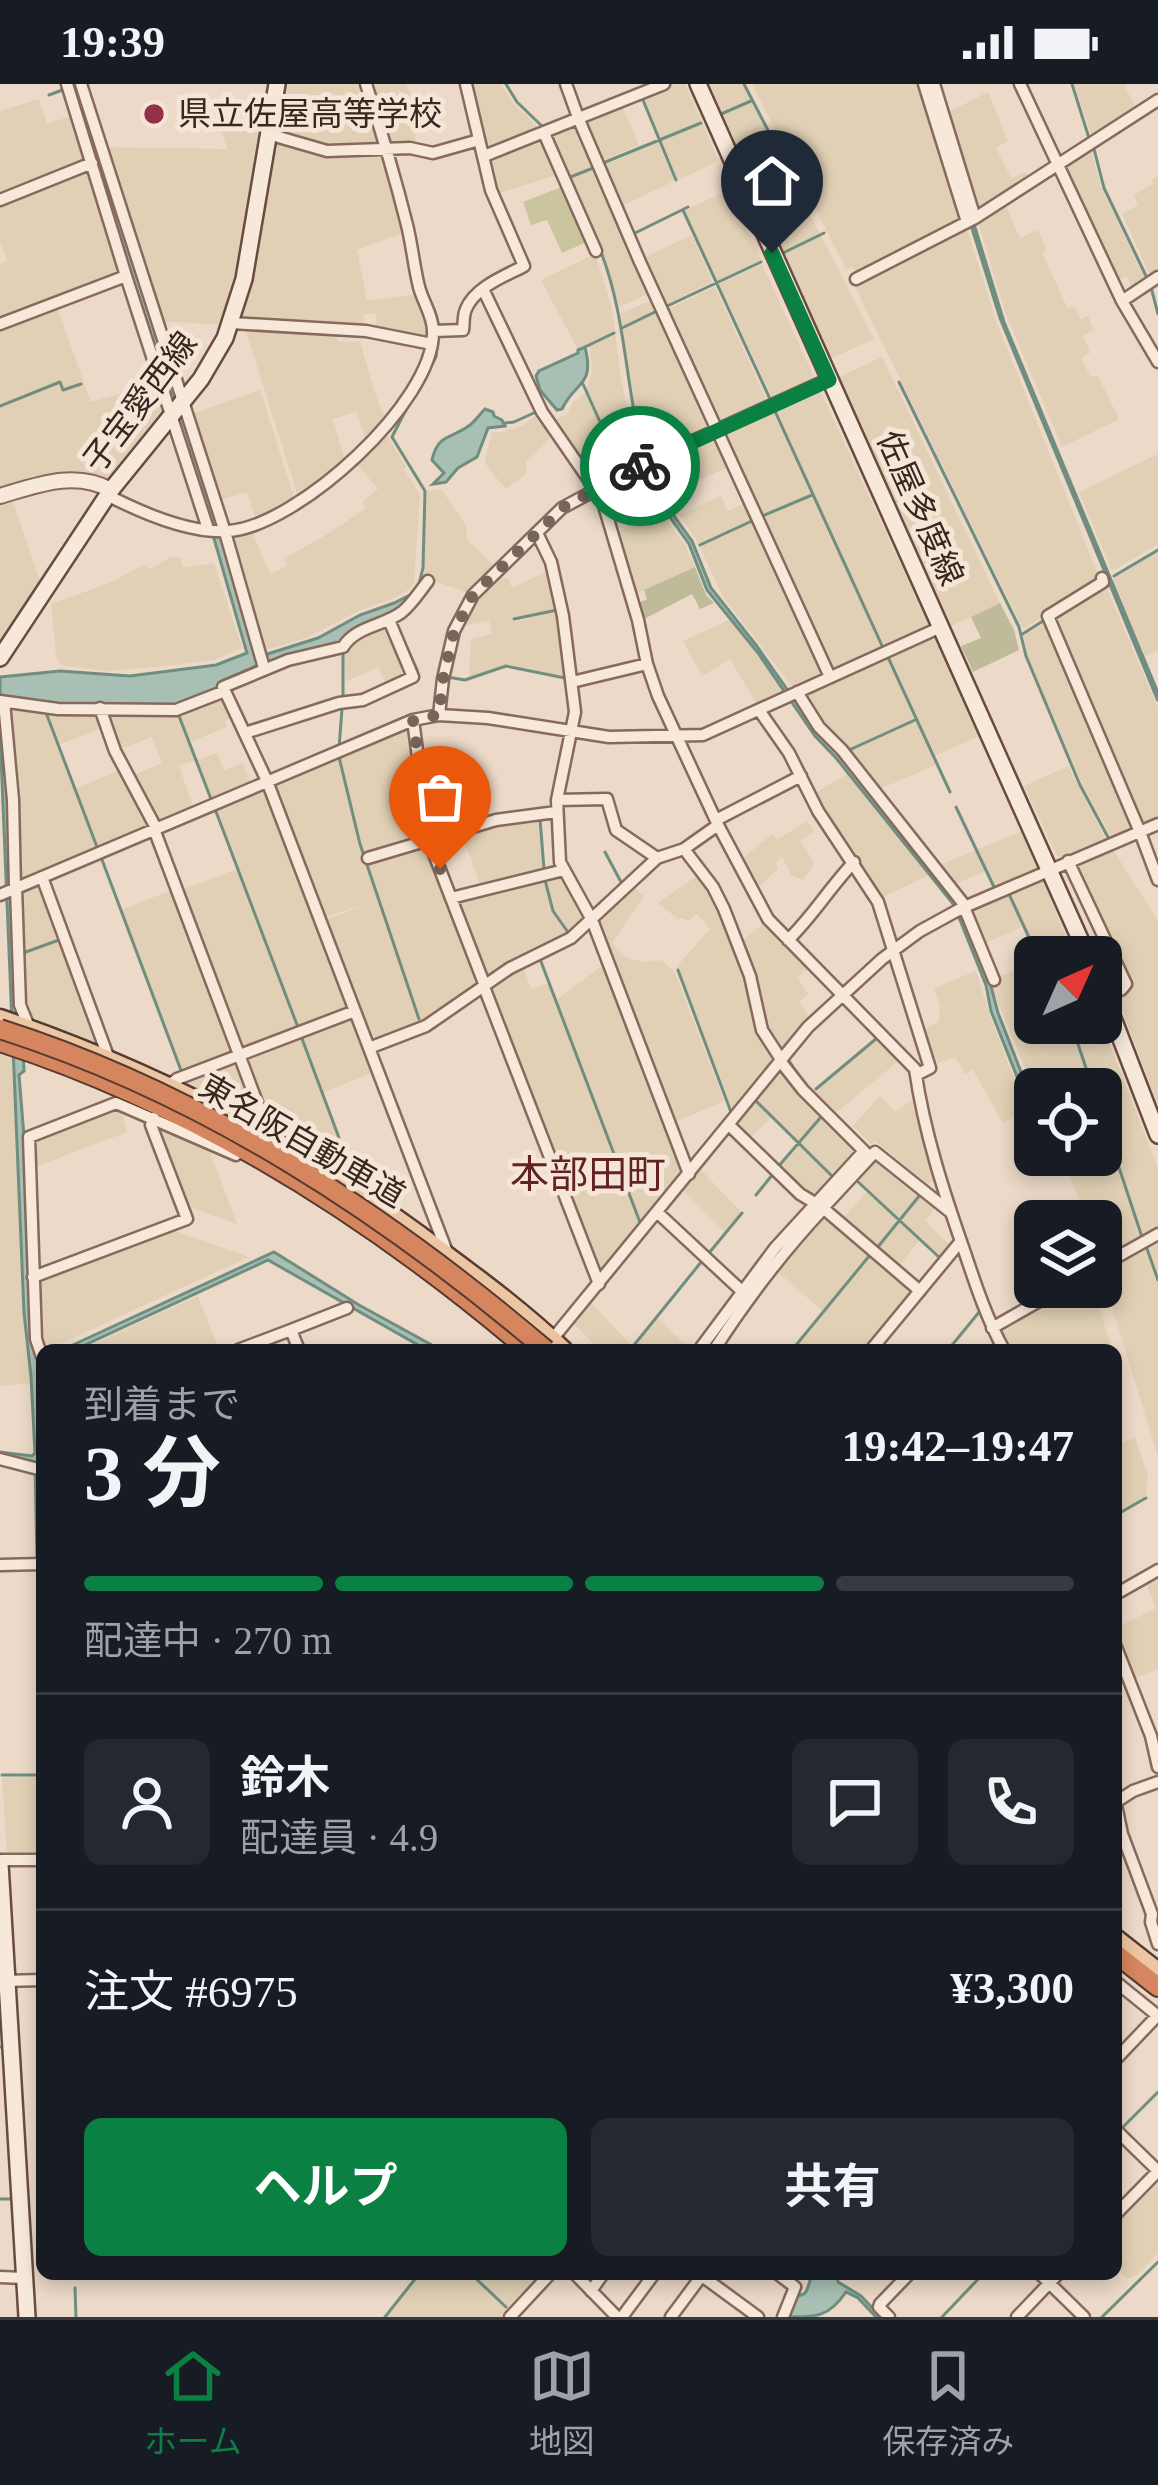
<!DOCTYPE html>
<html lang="ja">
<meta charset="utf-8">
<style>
body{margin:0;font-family:"Times New Roman","Noto Sans JP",serif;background:#242831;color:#f1f3f6;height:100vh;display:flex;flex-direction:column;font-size:45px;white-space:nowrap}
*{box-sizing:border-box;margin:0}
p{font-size:39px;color:#9ea1a6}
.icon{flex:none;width:66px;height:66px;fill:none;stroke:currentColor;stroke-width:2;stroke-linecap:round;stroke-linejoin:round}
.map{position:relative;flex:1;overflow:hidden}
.side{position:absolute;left:36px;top:1260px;width:1086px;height:936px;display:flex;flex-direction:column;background:#171b24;border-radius:18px;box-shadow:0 6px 18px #0003}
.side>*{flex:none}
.needle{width:78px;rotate:45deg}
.controls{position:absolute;left:1014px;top:852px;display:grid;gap:24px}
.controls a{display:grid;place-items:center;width:108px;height:108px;border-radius:18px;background:#171b24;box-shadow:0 6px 18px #0003;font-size:60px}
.pin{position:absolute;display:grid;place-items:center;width:102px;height:102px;color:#fff;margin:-123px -51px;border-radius:50% 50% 50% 0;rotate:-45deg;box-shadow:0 0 12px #0007}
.pin .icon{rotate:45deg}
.courier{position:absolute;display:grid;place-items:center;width:120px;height:120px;margin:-60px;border:9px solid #0b8043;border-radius:50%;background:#fff;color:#222;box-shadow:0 3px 15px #0007}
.summary em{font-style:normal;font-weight:700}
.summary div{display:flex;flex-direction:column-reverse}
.summary{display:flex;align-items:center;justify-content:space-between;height:204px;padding:0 48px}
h1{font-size:78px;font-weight:700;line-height:90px}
.bar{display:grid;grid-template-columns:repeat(4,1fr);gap:18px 12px;align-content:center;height:144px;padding:0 48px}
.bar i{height:15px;border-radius:9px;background:#363941}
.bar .current{background:#0b8043}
.bar p{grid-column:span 4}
.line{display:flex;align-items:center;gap:30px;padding:0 48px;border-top:3px solid #363941}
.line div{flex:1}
.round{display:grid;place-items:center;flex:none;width:126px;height:126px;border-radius:18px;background:#242831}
.action{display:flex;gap:24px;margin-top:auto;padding:24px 48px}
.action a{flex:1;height:138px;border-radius:18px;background:#0b8043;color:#fff;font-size:48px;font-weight:700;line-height:138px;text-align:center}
.action a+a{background:#242831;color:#f1f3f6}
.status{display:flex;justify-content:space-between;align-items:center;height:84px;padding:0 60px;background:#171b24;direction:ltr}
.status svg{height:33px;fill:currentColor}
.menu{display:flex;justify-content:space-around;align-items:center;height:168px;border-top:3px solid #363941;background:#171b24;font-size:33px;color:#9ea1a6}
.menu a{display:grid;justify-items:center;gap:6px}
.menu .current{color:#0b8043}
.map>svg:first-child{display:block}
.farmland{fill:#e1d0b5}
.green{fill:#cac59c}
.cemetery{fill:#bfbb9a}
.water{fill:#a8c0b4;stroke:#6f8e7f;stroke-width:3}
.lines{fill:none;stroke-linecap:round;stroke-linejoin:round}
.stream{stroke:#6f8e7f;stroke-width:3}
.minor-casing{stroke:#876a5e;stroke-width:15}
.tertiary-casing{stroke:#876a5e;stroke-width:18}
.secondary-casing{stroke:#694c41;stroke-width:20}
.primary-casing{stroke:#553a31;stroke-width:21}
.motorway-casing{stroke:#553a31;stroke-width:22}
.minor{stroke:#f7e8da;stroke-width:10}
.tertiary{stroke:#f7e8da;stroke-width:14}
.secondary{stroke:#f7e8da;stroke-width:15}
.primary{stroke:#ecc5a2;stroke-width:16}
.motorway{stroke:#d5865e;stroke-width:18}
.motorway-bridge-casing{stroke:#553a31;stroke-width:22;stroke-linecap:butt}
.motorway-bridge{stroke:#d5865e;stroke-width:18}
.done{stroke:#77655a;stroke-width:12;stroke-dasharray:0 21.6}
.route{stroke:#0b8043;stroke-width:15}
.poi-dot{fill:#923147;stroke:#f4e5d6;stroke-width:4.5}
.labels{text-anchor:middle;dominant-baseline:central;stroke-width:10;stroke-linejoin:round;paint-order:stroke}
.poi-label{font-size:33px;fill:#382620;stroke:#f4e5d6;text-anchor:start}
.street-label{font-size:33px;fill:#382620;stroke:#f4e5d6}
.quarter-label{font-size:39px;fill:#622223;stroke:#f4e5d6}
</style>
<div class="status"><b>19:39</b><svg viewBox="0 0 49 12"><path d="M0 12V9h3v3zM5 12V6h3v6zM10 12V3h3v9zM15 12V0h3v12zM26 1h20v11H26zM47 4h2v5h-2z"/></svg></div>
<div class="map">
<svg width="1158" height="2233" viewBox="0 0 1158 2233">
<rect width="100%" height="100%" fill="#ecd9c7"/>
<path class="farmland" d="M285 0H357L379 64H328L277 49Z
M370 0H406L421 33 413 40 415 58 411 62 389 60Z
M469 0H501L512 18 538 43 535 50 487 68Z
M674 0H685L702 37 660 54 644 13Z
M708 0H743L874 255 830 275Z
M752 0H921L962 135 858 189 852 183 846 185Z
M1074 0H1124L1136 25 1092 52Z
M988 8 1008 57 996 64 1011 94 1026 88 1028 93 975 128 945 30Z
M39 15 47 40 74 31 89 75 0 113V27Z
M622 22 639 61 599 78 583 41 586 36Z
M215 25 262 46 229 222 223 241 158 237 103 63 227 65Z
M703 40 718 77 678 96 661 57Z
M574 41 579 43 652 208 619 223 603 168 550 51Z
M541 54 559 90 496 110 488 76Z
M278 55 327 69 380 68 403 149 357 166 367 217 418 210 430 244 427 257 376 247V229L364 230 361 245 240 239 248 213Z
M658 58 674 97 618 124 601 83Z
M1091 64 1101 104 1147 199 1133 207 1127 192 1117 195 1064 86 1065 81Z
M91 85 124 189 0 238V180L7 176 0 159V118Z
M1158 92V190L1151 193 1122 130 1138 121 1134 111 1153 100 1151 96Z
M729 106 761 176 717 197 685 126Z
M1005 120 1020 154 1038 146 1047 166 1042 169 1068 225 1075 223 1080 235 1088 232 1094 246 1083 251 1090 269 1081 274 1090 292H1098L1119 335 1062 363 1005 228 978 137Z
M966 142 996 237 1100 495 1095 501 1023 545 853 199Z
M692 151 712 198 662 222 641 175Z
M595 170 612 224 621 296 640 378 604 399 598 388 591 391 553 337 567 330 573 318 585 309 593 286 589 261 578 266 541 196Z
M762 180 816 297 774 317 719 200Z
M715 203 768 319 720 342 664 227Z
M654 215 713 343 647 376 634 332 620 230Z
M56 221 91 318 159 299 167 325 110 395 87 392 0 408V243Z
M250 243 334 247 338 258 360 257 375 309 387 339 366 357 356 328 333 335 345 376 299 415 246 247Z
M882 273 1000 519 951 542 839 293Z
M818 302 930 544 834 589 721 347Z
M260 306 295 416 257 438 247 408 217 417 189 331Z
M539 330 554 350 526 377V390L506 405 488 384 485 376 492 348H503L523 341Z
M385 348 406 382 404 385 420 411 414 499 408 506 392 515 358 527 306 554 266 566H260L231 450 251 445 270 490 287 482 284 474 321 454 365 425 363 417 378 405 353 375Z
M714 350 731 382 666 411 656 381 657 376Z
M1158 370V460L1112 487 1079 408Z
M441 405 466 441 467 456 497 484 471 510 423 493 427 407Z
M721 412 728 427 748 418 827 589 798 606 793 604 722 511 696 455 679 431Z
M12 415 40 497 0 558V418Z
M659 426 685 461 695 483 633 511 613 449 634 441Z
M1158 468V566L1145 572 1113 495Z
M171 473H180L183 484 214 479 242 564 215 576 175 581 108 587 61 581 56 572 51 520 112 498 143 481 150 485Z
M550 486 557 524 511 535 513 538 555 528 566 593 507 580 469 594 471 555 492 550 489 537 462 542 476 513 498 493 508 494 512 504Z
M1105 500 1158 624V735L1144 741 1139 739 1053 531Z
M731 535 786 609 759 623 730 575 702 592 683 557Z
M1048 537 1135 742 1133 746 1112 754 1082 700 1027 572 1024 552Z
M386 540 407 592 387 602 378 583 345 598 344 566 349 557Z
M933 550 979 652 934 672 937 680 876 707 820 641 802 609Z
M218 613 225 614 234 633 225 637 227 643 190 658 197 676 217 669 224 686 243 679 251 700 211 715 196 676 179 682 194 725 159 738 129 693 162 679 152 653 117 666 104 626Z
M6 621 96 626 104 643 58 661 75 705 121 686 150 738 149 744 22 797 17 792Z
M409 641 427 754 423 761 426 762 479 899 422 939 371 959 324 837 370 818 323 834 273 700Z
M456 682 466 742 434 752 431 750 423 685Z
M1068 682 1105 754 1060 773 1057 772 1024 702Z
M849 689 929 791 879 815 821 728 813 710Z
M263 702 350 925 243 968 179 807 237 785 214 723Z
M540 733 544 790 482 805 462 751 498 740Z
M806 737 814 747 800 758 815 779 803 796 791 791 782 773 776 778 778 785 756 805 741 776 772 750 777 756Z
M1022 747 1038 781 1036 786 994 803 986 787 953 801 937 782Z
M1112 764 1158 837V1022L1117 911 1127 904 1074 784 1076 780Z
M560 789 565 792 588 836 571 851 485 896 454 816Z
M701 789 722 825 774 974 732 1025 678 881 710 845 697 830 688 837 683 834 678 835 658 819Z
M1037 796 1044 798 1074 873H1038L1024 842 983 860 969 828 971 824Z
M40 797 104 966 30 936 23 921 19 805Z
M632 802 644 812 612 859 627 874 646 878 661 876 675 889 724 1017 673 1039 595 840 597 834Z
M175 805 236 968 182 991 120 826Z
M765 838 810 883 797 894 809 910 799 918 810 934 783 968 768 946 752 883 742 857Z
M1035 878V939L1101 938 1158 1084V1146L1102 1171 1101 1137H1088L1061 1071H1101V1005H1035V1008L989 897Z
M606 879 683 1088 599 1191 488 905 522 881 531 905 549 899 556 916Z
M976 887 990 932 1027 1027 1003 1039 973 986 965 990 955 973 938 979 922 946 939 938 940 922 934 904Z
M351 931 375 988 322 1009 355 1096 270 1045 244 972Z
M879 953 901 975 837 1028 816 1008Z
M0 967 13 971 24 1229 32 1299 0 1302Z
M236 974 263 1041 181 998Z
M781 981 860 1066 814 1117 777 1085 798 1059 772 1033 748 1056 734 1039Z
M880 1012 895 1028 917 1013 938 1094 928 1100 875 1057 871 1060 853 1042Z
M114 1023 122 1029 127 1048 32 1084 33 1053Z
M157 1042 210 1068 237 1140 184 1121 154 1045Z
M875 1072 938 1121 925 1137 952 1163 941 1175 920 1156 896 1185 841 1137 867 1107 855 1094Z
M699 1084 742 1129 725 1148 681 1104Z
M825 1129 915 1207 866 1266H792L823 1227 773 1184Z
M169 1145 249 1173 62 1259 40 1261 35 1195Z
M1158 1153V1373L1101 1187Z
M1070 1203H1093L1112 1266H1008L998 1248 1003 1240Z
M198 1212 219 1266H80Z
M589 1217 632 1262 656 1233 691 1266H600L572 1238Z
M1135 1353 1148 1392 1146 1414 1116 1431V1362Z
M1158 1493V1585L1134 1595 1116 1555V1544L1156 1524 1146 1499Z
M42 1693V1771L7 1770 2 1694Z
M1158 2089V2169L1137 2191 1128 2195 1116 2183V2132Z
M421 2190H542L501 2233H387Z"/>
<path class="green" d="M564 102 589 157 562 169 547 136 531 141 523 118Z"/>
<path class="cemetery" d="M695 483 706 511 714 519 700 525 692 510 644 535 639 519 647 515 644 506Z
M1000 519 1014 546 1019 566 973 588 961 562 981 554 971 533Z"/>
<path class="water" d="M77 0 182 323 258 573 318 554 360 531 394 519 410 511 419 501 407 521 341 559 260 580 222 597 212 611 176 622 53 620 0 613 8 674 24 987 19 991 42 1274 38 1277 42 1373V1489L38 1486 37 1476 35 1379 0 1371V1368L32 1372 35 1369 31 1292 24 1229 0 648V593L60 587 130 592 216 581 247 569 211 444 70 1Z
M927 0H931L1004 238 1158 609V617L1000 234Z
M585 263C595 303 575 297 562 325L557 326 540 306 536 292 539 287 578 269V266Z
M485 325 493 328 494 332 502 336 505 342 488 344 477 373 458 384 446 398 433 400 444 389 432 376C438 349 452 355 470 341 476 336 480 330 485 325Z
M648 380 661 414 692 457 711 504 756 561 817 648 832 661 958 818 989 895 998 929 1035 1024V1038L991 927 986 901 954 821 836 674 815 652 758 569 707 506 689 460 657 415 645 382Z
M274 1168 359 1221 441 1266H427L268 1176 74 1266H62Z
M814 2190H837L838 2198 861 2212 881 2233H876L858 2214 846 2208C829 2233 817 2233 787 2233L796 2212C812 2211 805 2200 814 2190Z"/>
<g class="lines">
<path class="stream" d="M506 0 517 18 544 44
M744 0 784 77
M1072 0 1089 54
M49 11 65 5
M643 16 676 96
M721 30 751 17
M1094 65 1104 104 1147 194
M603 79 701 39
M568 94 593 84
M683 126 770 315
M631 151 688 123
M601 168C627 235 625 307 645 375
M783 169 824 149
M1151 203 1158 230
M665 223 761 178
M622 244 657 227
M585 263 614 249
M427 289 436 273 438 253
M899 298 1019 543 1026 572 1080 701 1109 755
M583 300 605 349
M409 320 392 353 425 407 423 484 419 500
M0 322 60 298 63 306 81 300
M774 325 884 566
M505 339 514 338 536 328
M760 433 812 411
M700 461 754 436
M1114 492 1158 466
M514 535 557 526V528
M1021 551 1043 537
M405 560 417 586
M343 566V616
M887 571 950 708
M447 593 465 596 506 582 565 594
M45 626 97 763
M179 632 211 715
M339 664 342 625
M847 667 915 636
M339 673 360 760 419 935
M956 723 994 803
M215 725 299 946
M540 735 544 785
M605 768 621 798
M101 773 182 989
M545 796 553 827 570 851
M1009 810 1038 873
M23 869 59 856
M540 875 641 1141
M678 886 731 1028
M1071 939 1093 1005
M301 952 354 1094
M789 977 804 999
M816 1005 877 954
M756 1017 834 1094
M1101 1029 1142 1153
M777 1084 821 1033
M856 1096 941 1175
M756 1111 773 1090
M1146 1162 1158 1196
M877 1164 920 1111
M709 1169 742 1129
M1102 1171 1130 1160
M630 1266 702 1177
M792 1266 870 1171
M948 1266 980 1227
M1116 1431 1146 1414
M2 1691H42
M1149 1808 1158 1830
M0 1963H3
M1121 2045 1158 2008
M0 2115H11
M471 2190 506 2223
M75 2204 76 2233
M385 2233 419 2190
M942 2233 983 2190
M1102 2233 1158 2178"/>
<defs>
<path id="minor" d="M67 0 126 192 208 445
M81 0 225 448 264 584
M566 0 579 36 640 178 830 593
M924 0 967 138
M934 0 975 134
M1020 0 1122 217 1158 278
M544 49 596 167
M268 50 327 67 410 64 433 69 479 56
M484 72 664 0
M0 116 92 79
M856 195 975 134 1158 16
M483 205 542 328 602 415 638 536 647 580 658 612 718 741 768 835 915 985C924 1048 944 1109 965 1169 976 1202 987 1235 1004 1266
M1122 217 1158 193
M231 239 366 247 432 260
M0 240 126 192
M433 247 463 246C464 239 463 231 466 225 475 203 505 192 524 182L491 106 466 0
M107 411C140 428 191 450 229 447 297 442 435 318 433 247 433 232 423 218 419 203 414 183 412 161 407 141 395 93 381 46 366 0
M537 449 551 478 563 532 575 628 557 716 560 778 592 836 689 1090
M1102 494 1103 498 1048 532 1140 748 1158 796
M428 497C420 507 413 519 402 528 384 542 356 542 343 563L288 576 223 603 267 697 447 1168
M572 598 647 580
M797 608 819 643 842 666 966 823
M0 617 58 625 176 626 225 607
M4 618 13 716 15 804
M100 624 115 667 156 744
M759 626 789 669 818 727 878 818 930 984 916 991
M439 631 443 595 454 547 473 511 562 424 651 376 829 295
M413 636 429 757 485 902
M245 649 339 619 363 616 413 593 389 536
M557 716 607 715 616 746 657 774
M716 736 801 692
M154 745 267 1045 266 1050
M684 765 713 803 724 825 750 892 762 946 782 977
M368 774 496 736 556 728
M1068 777 1126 900 1122 905 1105 914
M42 793 109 975
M16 803 20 921 29 943
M0 811 413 636 439 631 488 634 609 653 703 651 941 543
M451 814 564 786
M964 823 994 896
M788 856C813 832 830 803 854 778
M484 903 599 1200
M369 964 426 942 510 884 571 854 657 774 684 765 718 741
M781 978 803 1006 868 1071
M169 1001 177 995 355 927
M729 1041 800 1110 823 1124 920 1207
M823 1124 875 1068 949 1127
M658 1129 746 1211
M1101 1182 1158 1150
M33 1193 187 1135 151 1041 154 1034
M992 1244 1064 1203
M291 1246 347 1224
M550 1258 808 943 882 875 920 847 962 824 1158 740
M238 1266 291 1246 299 1266
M699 1266 775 1164 864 1067
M714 1266C747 1215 782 1169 823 1125
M871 1266 961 1157
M42 1273 36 1255 29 1053 116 1019 236 1071
M0 1375 42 1386
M0 1481 42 1480
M1116 1510 1158 1486
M1116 1563 1151 1652 1158 1683
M1116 1718 1133 1707 1158 1698
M1116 1721 1122 1750 1152 1830 1151 1838 1158 1860
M0 1776H42
M3 1897 42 1896
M1116 1898 1158 1932
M1116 1975 1158 1931
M1116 2046 1158 2087 1116 2130
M575 2190 617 2233
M778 2190 795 2203 783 2233
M1040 2190 1084 2233
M702 2192 758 2233
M0 2193 24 2194
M591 2207 603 2190
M510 2233 550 2190
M622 2233 654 2190
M671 2233 703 2190
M889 2233 879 2223 880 2220 909 2190
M1017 2233 1058 2190"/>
<path id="tertiary" d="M0 412C37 401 75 386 111 406"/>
<path id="secondary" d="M698 0 1088 873
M0 574 111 406 201 295 225 254 244 195 277 0
M1101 903 1158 1051
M0 1780 27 2233"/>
<path id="primary" d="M0 934C160 989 308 1065 443 1168 485 1199 526 1230 564 1266
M1116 1854 1158 1887"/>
<path id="motorway" d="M0 958C195 1021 373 1134 528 1266
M1116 1870 1158 1903"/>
</defs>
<use href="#minor" class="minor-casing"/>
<use href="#tertiary" class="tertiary-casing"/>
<use href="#secondary" class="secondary-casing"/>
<use href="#primary" class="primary-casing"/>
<use href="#motorway" class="motorway-casing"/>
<use href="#minor" class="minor"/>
<use href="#tertiary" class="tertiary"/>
<use href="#secondary" class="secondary"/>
<use href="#primary" class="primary"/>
<use href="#motorway" class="motorway"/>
<defs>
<path id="motorway-bridge" d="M0 945C204 1010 385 1129 546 1266"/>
</defs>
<use href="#motorway-bridge" class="motorway-bridge-casing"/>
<use href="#motorway-bridge" class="motorway-bridge"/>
</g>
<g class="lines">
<path class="done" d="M440 785 429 757 413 636 439 631 443 595 454 548 473 511 565 422 640 382"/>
<path class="route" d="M640 382 829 296 772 169"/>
</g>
<circle class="poi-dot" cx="154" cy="30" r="12"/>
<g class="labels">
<g class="poi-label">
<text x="178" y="30">県立佐屋高等学校</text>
</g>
<g class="street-label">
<text transform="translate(140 318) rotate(-53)">子宝愛西線</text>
<text transform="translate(920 424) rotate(66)">佐屋多度線</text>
<text transform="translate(302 1057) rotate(30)">東名阪自動車道</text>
</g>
<g class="quarter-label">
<text x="588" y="1090">本部田町</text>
</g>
</g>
</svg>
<div class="controls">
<a><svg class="needle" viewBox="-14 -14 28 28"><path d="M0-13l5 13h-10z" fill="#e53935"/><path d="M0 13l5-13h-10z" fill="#9ea1a6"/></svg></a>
<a><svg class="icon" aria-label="locate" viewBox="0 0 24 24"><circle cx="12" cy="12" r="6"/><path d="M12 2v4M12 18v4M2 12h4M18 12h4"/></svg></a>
<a><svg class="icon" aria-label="layers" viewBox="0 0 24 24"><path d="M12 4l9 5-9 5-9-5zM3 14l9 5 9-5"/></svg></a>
</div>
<div class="pin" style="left:440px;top:785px;background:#ea580c"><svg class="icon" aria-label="bag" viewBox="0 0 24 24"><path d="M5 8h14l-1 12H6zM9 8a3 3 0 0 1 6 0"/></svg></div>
<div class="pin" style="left:772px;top:169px;background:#1f2937"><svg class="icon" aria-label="home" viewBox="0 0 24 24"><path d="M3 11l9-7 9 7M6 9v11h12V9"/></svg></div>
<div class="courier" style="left:640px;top:382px"><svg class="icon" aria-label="bike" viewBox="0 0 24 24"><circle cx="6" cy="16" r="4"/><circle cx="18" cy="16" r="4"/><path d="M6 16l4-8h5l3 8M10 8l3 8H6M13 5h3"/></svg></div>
<section class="side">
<div class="summary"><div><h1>3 分</h1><p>到着まで</p></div><em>19:42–19:47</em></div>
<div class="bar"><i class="current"></i><i class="current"></i><i class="current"></i><i></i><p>配達中 · 270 m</p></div>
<div class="line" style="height:216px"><a class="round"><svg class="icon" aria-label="person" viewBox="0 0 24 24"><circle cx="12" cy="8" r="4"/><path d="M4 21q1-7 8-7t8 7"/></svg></a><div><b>鈴木</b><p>配達員 · 4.9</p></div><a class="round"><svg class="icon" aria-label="chat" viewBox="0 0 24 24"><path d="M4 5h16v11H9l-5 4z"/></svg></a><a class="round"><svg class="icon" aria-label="phone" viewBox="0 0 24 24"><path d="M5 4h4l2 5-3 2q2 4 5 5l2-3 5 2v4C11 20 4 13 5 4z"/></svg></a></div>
<div class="line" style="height:156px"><div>注文 #6975</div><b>¥3,300</b></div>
<div class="action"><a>ヘルプ</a><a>共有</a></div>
</section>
</div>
<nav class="menu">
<a class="current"><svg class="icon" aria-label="home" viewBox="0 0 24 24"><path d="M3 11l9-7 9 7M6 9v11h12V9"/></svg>ホーム</a>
<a><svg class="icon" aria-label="map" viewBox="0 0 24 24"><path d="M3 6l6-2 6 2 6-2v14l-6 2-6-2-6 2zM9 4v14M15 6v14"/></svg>地図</a>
<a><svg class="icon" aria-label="saved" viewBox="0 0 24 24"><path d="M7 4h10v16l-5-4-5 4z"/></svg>保存済み</a>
</nav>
